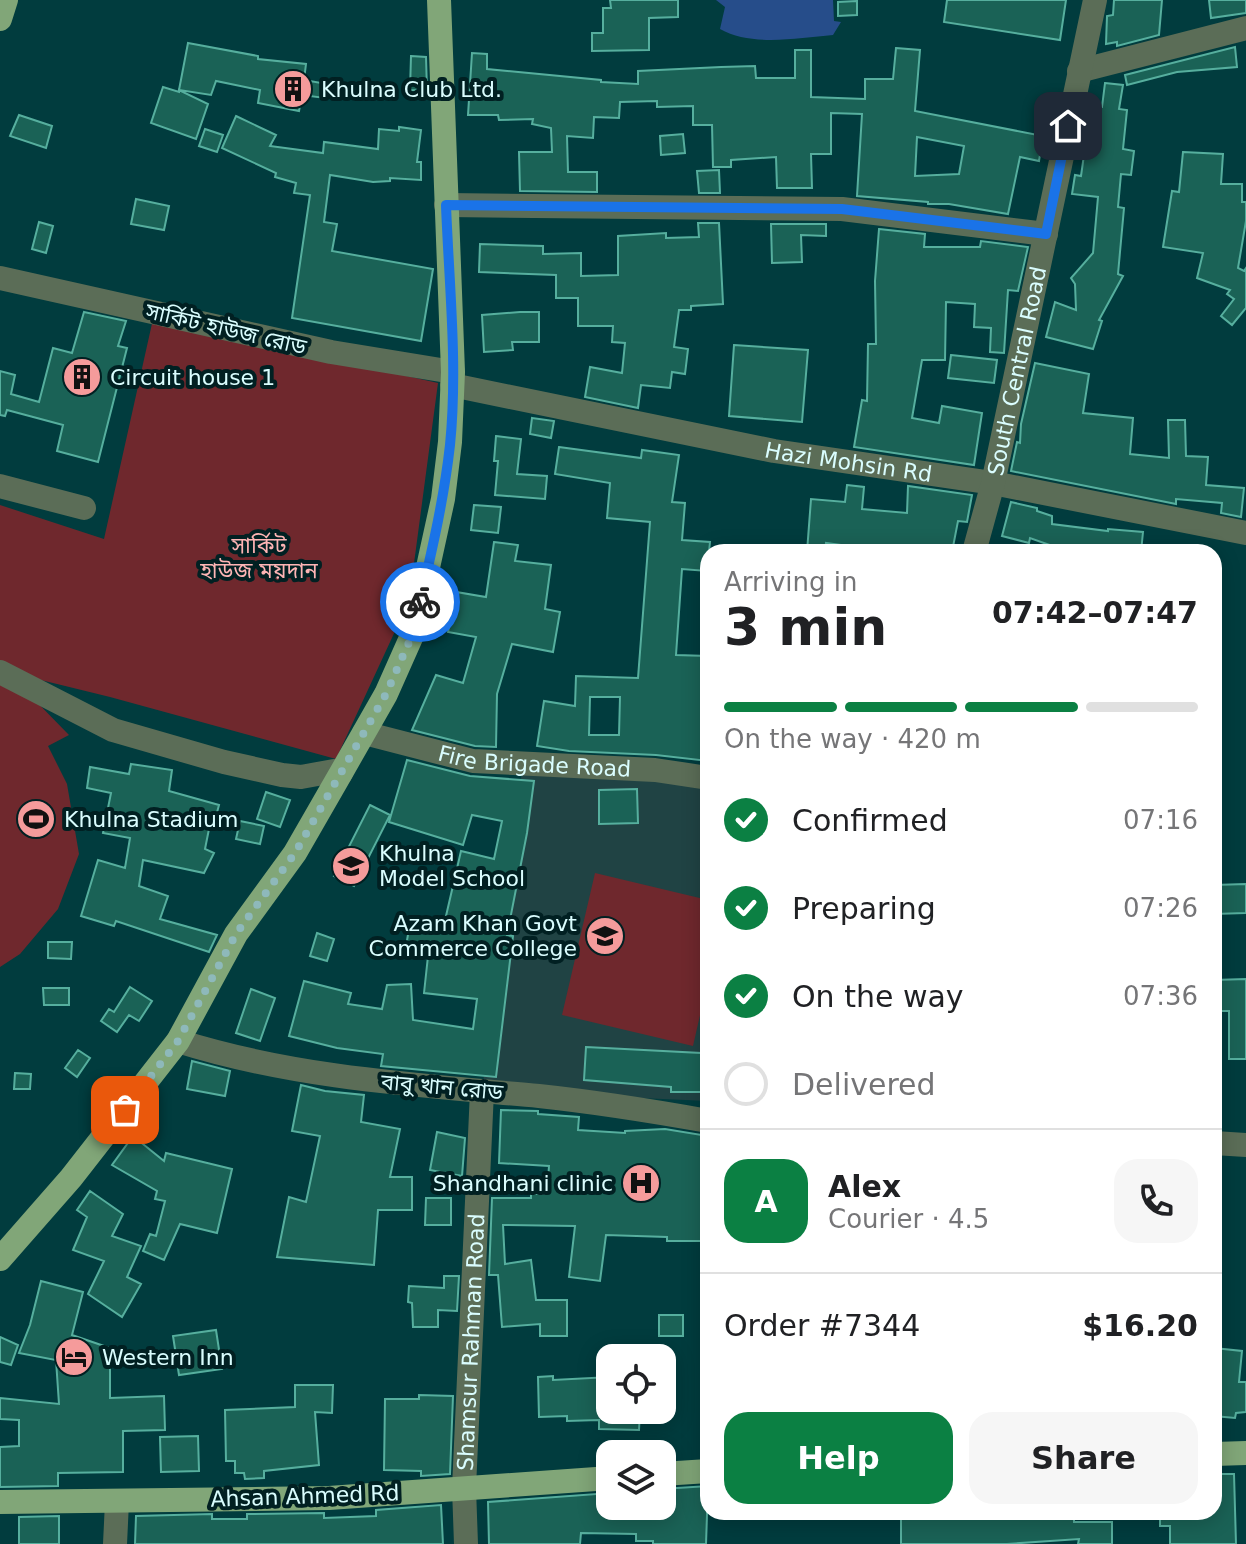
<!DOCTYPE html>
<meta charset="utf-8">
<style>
body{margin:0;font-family:"DejaVu Sans","Noto Sans Bengali",sans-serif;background:#f6f6f6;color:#202124;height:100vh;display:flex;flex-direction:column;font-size:30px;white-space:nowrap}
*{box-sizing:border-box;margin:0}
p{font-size:26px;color:#757577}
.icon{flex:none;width:44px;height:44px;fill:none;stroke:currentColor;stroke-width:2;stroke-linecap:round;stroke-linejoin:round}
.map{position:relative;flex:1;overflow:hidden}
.details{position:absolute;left:700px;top:544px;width:522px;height:976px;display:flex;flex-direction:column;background:#fff;border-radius:24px;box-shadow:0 4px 20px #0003}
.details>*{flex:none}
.tools{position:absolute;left:596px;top:1344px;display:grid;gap:16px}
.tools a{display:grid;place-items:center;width:80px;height:80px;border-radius:16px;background:#fff;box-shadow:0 4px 20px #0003;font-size:40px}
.pin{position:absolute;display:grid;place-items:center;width:68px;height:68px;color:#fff;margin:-34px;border-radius:16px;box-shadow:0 4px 12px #0006}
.courier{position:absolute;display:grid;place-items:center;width:80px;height:80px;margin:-40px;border:6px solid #1a73e8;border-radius:50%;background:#fff;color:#222;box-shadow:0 2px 10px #0007}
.headline em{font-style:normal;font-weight:600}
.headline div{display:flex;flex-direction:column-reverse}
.headline{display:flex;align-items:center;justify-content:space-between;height:136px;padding:0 24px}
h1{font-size:52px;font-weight:600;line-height:60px}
.bar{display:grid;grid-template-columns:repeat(4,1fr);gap:12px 8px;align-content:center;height:96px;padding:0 24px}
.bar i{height:10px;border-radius:6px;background:#e0e0e0}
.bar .on{background:#0b8043}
.bar p{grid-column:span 4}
.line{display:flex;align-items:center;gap:20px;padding:0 24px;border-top:2px solid #e0e0e0}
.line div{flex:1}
.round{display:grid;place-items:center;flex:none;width:84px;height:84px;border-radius:24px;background:#f6f6f6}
ol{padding:0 24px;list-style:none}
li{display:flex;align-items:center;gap:24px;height:88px}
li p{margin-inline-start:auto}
li .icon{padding:8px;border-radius:50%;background:#0b8043;color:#fff;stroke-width:4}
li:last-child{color:#757577}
li i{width:44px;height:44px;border:4px solid #e0e0e0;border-radius:50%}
.button{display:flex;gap:16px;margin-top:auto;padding:16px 24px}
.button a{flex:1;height:92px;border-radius:24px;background:#0b8043;color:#fff;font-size:32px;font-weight:600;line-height:92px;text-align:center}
.button a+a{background:#f6f6f6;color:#202124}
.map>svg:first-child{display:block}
.built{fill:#204344}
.green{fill:#6f282d}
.water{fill:#264d8a}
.building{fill:#1a6256;stroke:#56af9e;stroke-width:2;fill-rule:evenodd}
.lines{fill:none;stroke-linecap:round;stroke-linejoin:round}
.minor{stroke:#5b6d57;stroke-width:24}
.major{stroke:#81a678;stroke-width:24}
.done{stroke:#8eb9bb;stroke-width:8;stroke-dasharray:0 14.4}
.route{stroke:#1a73e8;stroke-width:10}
.labels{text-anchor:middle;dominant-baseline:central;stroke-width:8;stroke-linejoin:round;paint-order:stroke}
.poi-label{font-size:22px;fill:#dafdfe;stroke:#012022;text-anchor:start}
.street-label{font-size:22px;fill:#dafdfe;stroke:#012022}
.park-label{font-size:22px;fill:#feb5b5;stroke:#012022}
</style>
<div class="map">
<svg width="1246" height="1544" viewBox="0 0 1246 1544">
<rect width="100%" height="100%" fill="#013c3e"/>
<path class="built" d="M523 763 708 781V1101L482 1091Z"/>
<path class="green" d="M153 319 438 383 409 601 336 759 110 697 0 670V505L104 539Z
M0 677 25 690 69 735 48 746 67 784 79 854 58 909 20 954 0 967Z
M595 873 708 900V980L693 1046 562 1015Z"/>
<path class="water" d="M716 0H833L834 21 841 22 833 35C797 38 752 47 720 29L725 7Z"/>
<path class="building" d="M610 0H678V17L649 18V50L592 51V33H603V8H611Z
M947 0H1066L1060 40 944 22Z
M1114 0H1162L1159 35 1117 46V42L1106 44 1107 16 1113 15Z
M1209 0H1246V13L1211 18Z
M857 1V15L838 16V2Z
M188 43 258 56V59L306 64 304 80 327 84 325 98 302 95 299 111 258 103 260 90 216 81 211 95 179 90Z
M1235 47 1237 67 1177 72 1127 85 1125 75Z
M896 48 920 50 915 111 1043 136 1039 161 1020 157 1008 214 949 204H928V202L857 196 862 114 831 113V154H811L812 188H777L776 157 731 160V167H713L712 125H693V106L657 107V101L620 102 619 118 594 117 593 138 567 136 568 172H597V192L520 191 519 152H552L551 128 532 124 533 119 499 120 498 115H468L472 53 487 54V69L601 80V82L638 84V71L721 67 755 66 756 78H795V50H811V97L865 99V79H893ZM917 137 964 146 959 174 915 176Z
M411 56 426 57 427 91 410 90Z
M1105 83 1123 85 1119 109 1127 110 1123 149 1134 151 1131 175 1121 174 1118 207 1124 208 1118 274 1123 276 1099 320 1102 321 1093 349 1046 337 1055 302 1076 310 1075 284 1071 278 1093 253 1098 197 1072 194 1075 175 1081 176 1091 106 1102 107Z
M163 87 179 92V90L208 104 196 139 151 123Z
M19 115 52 126 46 148 10 136Z
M236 116 276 135 270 146 323 153 324 142 378 149 379 129 399 131V127L421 130 417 162H421V180L390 178V181L373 182 330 175 324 222 337 224 332 251 433 269 421 341 292 318 310 195 294 193 296 183 275 177 276 173 222 148Z
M205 129 223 135 217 152 199 146Z
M683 134 685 153 661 155 660 136Z
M1183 152 1223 154 1221 184H1242V202H1246V221L1238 268 1244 271 1246 268V308L1232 325 1221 316 1234 299 1227 294 1230 290 1197 278 1203 253 1163 247 1172 191 1179 192Z
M719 170 720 193H699L697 171Z
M136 199 169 206 164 230 131 224Z
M39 222 53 226 46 253 32 249Z
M698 223H719L723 304 691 306V310H679L674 347 688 349 685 374 672 372 670 388 641 385 638 408 585 397 590 367 622 373 625 343 612 342 613 326H578V298H556V275L479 272 480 244 543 246V254L581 253V276L618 275V236L666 233V238L699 237Z
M771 224H826V236L801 235 802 262 772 263Z
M879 229 925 234 924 247H980L981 241 1028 247 1018 291 1008 290 1004 353 990 352 991 328 974 327 975 304 946 302 945 360H922L912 418 939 423 942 406 982 413 974 465 854 447 862 400 867 401 868 344H876L875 281Z
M84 312 126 321 118 346 127 348 98 462 57 451 63 425 7 410 5 416 0 415V371L15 375 11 394 39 402 53 348 72 353Z
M520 312H539V342H512L513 350 484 352 482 315Z
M734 345 808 350 802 422 729 416Z
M951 355 997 360 994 383 948 378Z
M1035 363 1089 374 1083 413 1133 418 1130 454 1169 458 1168 420H1185L1186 456 1208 457 1206 485 1244 488 1241 517 1221 513 1222 503 1176 499V504L1011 471 1017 442 1020 443 1021 424Z
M532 418 554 421 551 438 530 434Z
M496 436 521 439 517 474 547 476 545 499 495 495 498 461H494Z
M559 447 641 458 642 450 679 455 672 502 685 503 682 540 710 542 707 571 682 569 676 655 708 656V761L656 755 569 751 537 746 544 701 575 706 576 676 638 678 650 522 607 518 610 483 555 474ZM590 697H620L619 735H589Z
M847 485 864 487 862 509 907 513 908 486 972 495 967 522 958 521 952 552H862L863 548 826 543 825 552H807L811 499 845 502Z
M1011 502 1037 508V511L1052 516V524L1108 531V529L1143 532 1141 552H1057L1058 548 1030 538 1029 543 1002 536Z
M474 505 501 507 498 533 471 530Z
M494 542 518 545 515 561 551 565 545 609 560 612 553 652 512 644 497 694 496 747 475 746 412 730 436 675 463 683 476 637 448 632 456 592 486 597Z
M407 760 470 776 534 781 527 833 507 935 513 936 496 1077 381 1066 383 1054 337 1048 289 1036 304 981 351 993 348 1004 382 1009 387 985 411 984 413 1020 473 1029 477 999 424 993 428 956 405 952 410 923 443 929 461 851 494 859 502 821 472 815 463 845 389 822Z
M131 764 172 770 169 791 219 805 215 820 211 819 205 849 214 853 204 873 143 860 139 886 168 896 160 919 217 935 209 952 116 921 114 926 81 916 98 860 125 868 130 838 103 833 111 793 87 788 90 767 129 774Z
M637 789 638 823 599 824V790Z
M266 792 290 800 280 827 257 819Z
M370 805 390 815 354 886 334 876Z
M240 821 264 826 260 844 236 839Z
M1246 884V913L1214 914V885Z
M317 933 334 939 327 961 310 956Z
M48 942H72L71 959 48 958Z
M1246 979V1059H1229V1011H1214V980Z
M130 987 152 1001 139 1021 129 1015 117 1032 101 1021 109 1009 114 1012Z
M43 988H69V1005H44Z
M251 989 275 998 260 1041 236 1033Z
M586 1047 701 1053V1058H708V1092H671V1087L584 1080Z
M78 1050 90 1058 77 1077 65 1068Z
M192 1061 230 1071 225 1096 187 1089Z
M15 1073 31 1074 30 1089H14Z
M301 1085 325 1091 364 1095 361 1122 400 1129 390 1177H412V1210H378L374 1265 277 1257 289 1197 306 1202 320 1136 292 1131Z
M501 1110 538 1111V1114L579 1117 578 1130 625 1133V1131L665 1129 708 1136V1241H667V1237L606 1235 600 1281 569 1277 575 1226 503 1225 505 1264 531 1260 536 1300H567V1336H540V1324L502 1327 498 1275H489L492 1198H531V1194H547L549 1166 499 1163Z
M437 1132 465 1138 462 1176 430 1170Z
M133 1136 164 1161 166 1153 232 1169 217 1233 180 1224 164 1260 143 1251 150 1234 156 1236 165 1201 155 1199 157 1191 112 1165Z
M90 1191 123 1214 112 1236 141 1246 127 1277 141 1284 122 1317 88 1294 104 1261 73 1250 87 1217 77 1210Z
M426 1198H451V1225H425Z
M444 1276H459L457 1311 438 1310V1327H413L412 1303 408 1302 409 1286 444 1288Z
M41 1281 83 1292 72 1335 110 1348V1398L164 1396 165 1430 123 1431V1472L58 1473V1486L0 1487V1447L19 1446V1420L0 1419V1398L59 1404 56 1360 19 1353 30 1325Z
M659 1315H683V1336H659Z
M216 1330 222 1369 179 1375 173 1336Z
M0 1337 18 1345 11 1365 0 1362Z
M1214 1348 1242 1351 1239 1382H1246V1412L1236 1413 1235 1418 1214 1416Z
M553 1376V1380L610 1377V1410H640L639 1430 599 1429V1420L567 1421V1416L539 1417 538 1377Z
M295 1385H333L332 1413 315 1412 319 1465 264 1471V1478L245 1479 244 1473H235V1461H226L225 1410 295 1407Z
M419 1395 453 1396 450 1474 421 1476V1471L384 1470 385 1399H419Z
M198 1436 199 1471 161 1472 160 1437Z
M1214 1474H1234L1236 1544H1170V1526H1160V1512H1214Z
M708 1486 706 1544H653V1541H636V1534L581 1533 580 1544H489L488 1502 610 1493V1507H653L662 1506V1489Z
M441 1505 443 1544H135L136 1516 212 1514V1519H247V1514L324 1513V1518L376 1516V1510Z
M901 1512H1074V1522H1112V1544H1078L1079 1539 1007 1544H901Z
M59 1516V1544H19V1517Z"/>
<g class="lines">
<g class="minor">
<path d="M1079 71 1246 28"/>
<path d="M446 205 842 209 1046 234"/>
<path d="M0 278 331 352 453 372"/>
<path id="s1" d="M452 385 774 451 993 483 1246 533"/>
<path d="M0 486 84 508"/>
<path id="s2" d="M974 552 993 483 1095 0"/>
<path d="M0 672 113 730 224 762 282 775 301 777 334 771 341 773"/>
<path id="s3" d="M364 733 473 761 655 770 708 778"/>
<path d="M178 1041C295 1078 417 1085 539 1096 595 1102 652 1111 708 1121"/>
<path d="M1214 1143 1246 1145"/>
<path d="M115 1544 117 1502"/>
<path id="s4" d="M466 1544 464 1488 482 1091"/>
</g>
<path class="major" d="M0 19 6 0
M0 1259 71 1178 178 1041 236 934 295 853 341 773 386 694 414 631 443 499 450 442 453 372 439 0
M1214 1454 1246 1453
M662 1474 708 1471
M0 1502 329 1498 610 1478"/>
</g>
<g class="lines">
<path class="done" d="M125 1110 178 1041 236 934 295 853 386 694 414 631 420 602"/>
<path class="route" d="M420 602C432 550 444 499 450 445 458 366 449 284 446 205L842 209 1046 234 1068 126"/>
</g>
<defs>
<symbol id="building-disc" viewBox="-11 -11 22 22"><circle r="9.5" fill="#f59b9b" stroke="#012022"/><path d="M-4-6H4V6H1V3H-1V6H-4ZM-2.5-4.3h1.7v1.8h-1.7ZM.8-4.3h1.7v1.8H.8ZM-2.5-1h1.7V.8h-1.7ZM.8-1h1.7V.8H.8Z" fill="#111"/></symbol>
<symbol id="stadium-disc" viewBox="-11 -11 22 22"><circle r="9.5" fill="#f59b9b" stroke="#012022"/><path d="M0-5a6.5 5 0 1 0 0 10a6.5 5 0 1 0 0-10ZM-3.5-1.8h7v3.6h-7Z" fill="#111"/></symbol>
<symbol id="school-disc" viewBox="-11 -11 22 22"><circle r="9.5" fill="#f59b9b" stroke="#012022"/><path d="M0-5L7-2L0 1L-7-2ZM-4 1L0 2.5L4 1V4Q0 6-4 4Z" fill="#111"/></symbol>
<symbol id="university-disc" viewBox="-11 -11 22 22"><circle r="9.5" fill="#f59b9b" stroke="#012022"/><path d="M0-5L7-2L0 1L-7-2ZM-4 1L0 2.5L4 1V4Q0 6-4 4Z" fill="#111"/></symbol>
<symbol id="hospital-disc" viewBox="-11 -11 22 22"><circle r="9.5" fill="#f59b9b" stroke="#012022"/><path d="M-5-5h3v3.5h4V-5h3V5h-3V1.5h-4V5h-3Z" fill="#111"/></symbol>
<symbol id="hotel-disc" viewBox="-11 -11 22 22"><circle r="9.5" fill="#f59b9b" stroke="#012022"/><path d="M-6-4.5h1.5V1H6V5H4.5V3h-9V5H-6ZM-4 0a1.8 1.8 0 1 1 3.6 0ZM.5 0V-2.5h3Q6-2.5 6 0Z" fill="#111"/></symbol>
</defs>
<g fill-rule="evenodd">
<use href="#building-disc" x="271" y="67" width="44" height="44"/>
<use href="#building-disc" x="60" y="355" width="44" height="44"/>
<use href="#stadium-disc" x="14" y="797" width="44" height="44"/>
<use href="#school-disc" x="329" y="844" width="44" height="44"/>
<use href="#university-disc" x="583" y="914" width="44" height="44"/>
<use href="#hospital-disc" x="619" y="1161" width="44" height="44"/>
<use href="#hotel-disc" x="52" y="1335" width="44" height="44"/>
</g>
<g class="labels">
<g class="poi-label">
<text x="321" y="89">Khulna Club Ltd.</text>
<text x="110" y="377">Circuit house 1</text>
<text x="64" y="819">Khulna Stadium</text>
<text x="379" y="853">Khulna<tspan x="379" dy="25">Model School</tspan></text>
<text x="577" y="923" text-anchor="end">Azam Khan Govt<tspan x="577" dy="25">Commerce College</tspan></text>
<text x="613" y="1183" text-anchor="end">Shandhani clinic</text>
<text x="102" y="1357">Western Inn</text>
</g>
<g class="street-label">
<text transform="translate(226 329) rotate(13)">সার্কিট হাউজ রোড</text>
<text stroke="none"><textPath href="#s2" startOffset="186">South Central Road</textPath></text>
<text stroke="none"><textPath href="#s1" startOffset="404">Hazi Mohsin Rd</textPath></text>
<text stroke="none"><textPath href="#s3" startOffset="174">Fire Brigade Road</textPath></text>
<text transform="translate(442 1087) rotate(5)">বাবু খান রোড</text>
<text stroke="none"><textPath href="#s4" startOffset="202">Shamsur Rahman Road</textPath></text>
<text transform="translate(305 1496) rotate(-2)">Ahsan Ahmed Rd</text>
</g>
<g class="park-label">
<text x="259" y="545">সার্কিট<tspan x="259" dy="25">হাউজ ময়দান</tspan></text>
</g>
</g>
</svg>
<div class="tools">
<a><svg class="icon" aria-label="locate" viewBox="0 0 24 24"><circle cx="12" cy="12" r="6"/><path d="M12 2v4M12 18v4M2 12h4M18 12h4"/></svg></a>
<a><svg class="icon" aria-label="layers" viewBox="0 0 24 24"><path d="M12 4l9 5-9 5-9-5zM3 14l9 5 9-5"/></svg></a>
</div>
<div class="pin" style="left:125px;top:1110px;background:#ea580c"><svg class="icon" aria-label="bag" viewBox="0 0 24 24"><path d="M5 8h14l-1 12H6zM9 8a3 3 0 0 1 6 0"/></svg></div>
<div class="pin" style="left:1068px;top:126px;background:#1f2937"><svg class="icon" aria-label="home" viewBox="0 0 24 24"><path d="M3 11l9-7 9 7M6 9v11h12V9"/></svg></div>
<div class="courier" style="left:420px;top:602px"><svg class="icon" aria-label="bike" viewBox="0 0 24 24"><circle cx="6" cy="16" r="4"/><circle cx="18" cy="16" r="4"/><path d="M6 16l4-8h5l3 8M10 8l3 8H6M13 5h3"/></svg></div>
<section class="details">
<div class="headline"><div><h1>3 min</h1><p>Arriving in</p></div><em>07:42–07:47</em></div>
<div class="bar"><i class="on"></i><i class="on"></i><i class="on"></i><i></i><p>On the way · 420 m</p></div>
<ol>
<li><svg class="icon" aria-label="check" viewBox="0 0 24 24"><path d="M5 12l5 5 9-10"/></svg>Confirmed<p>07:16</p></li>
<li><svg class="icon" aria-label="check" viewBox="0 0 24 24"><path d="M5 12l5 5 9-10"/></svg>Preparing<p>07:26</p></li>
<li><svg class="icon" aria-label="check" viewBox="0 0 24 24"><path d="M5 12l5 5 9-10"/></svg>On the way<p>07:36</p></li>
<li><i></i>Delivered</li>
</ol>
<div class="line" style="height:144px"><b class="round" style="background:#0b8043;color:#fff">A</b><div><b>Alex</b><p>Courier · 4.5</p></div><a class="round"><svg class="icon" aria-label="phone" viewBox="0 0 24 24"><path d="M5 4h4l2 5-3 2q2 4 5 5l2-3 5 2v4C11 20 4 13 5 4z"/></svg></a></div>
<div class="line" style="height:104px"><div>Order #7344</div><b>$16.20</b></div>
<div class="button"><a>Help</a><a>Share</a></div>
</section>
</div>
